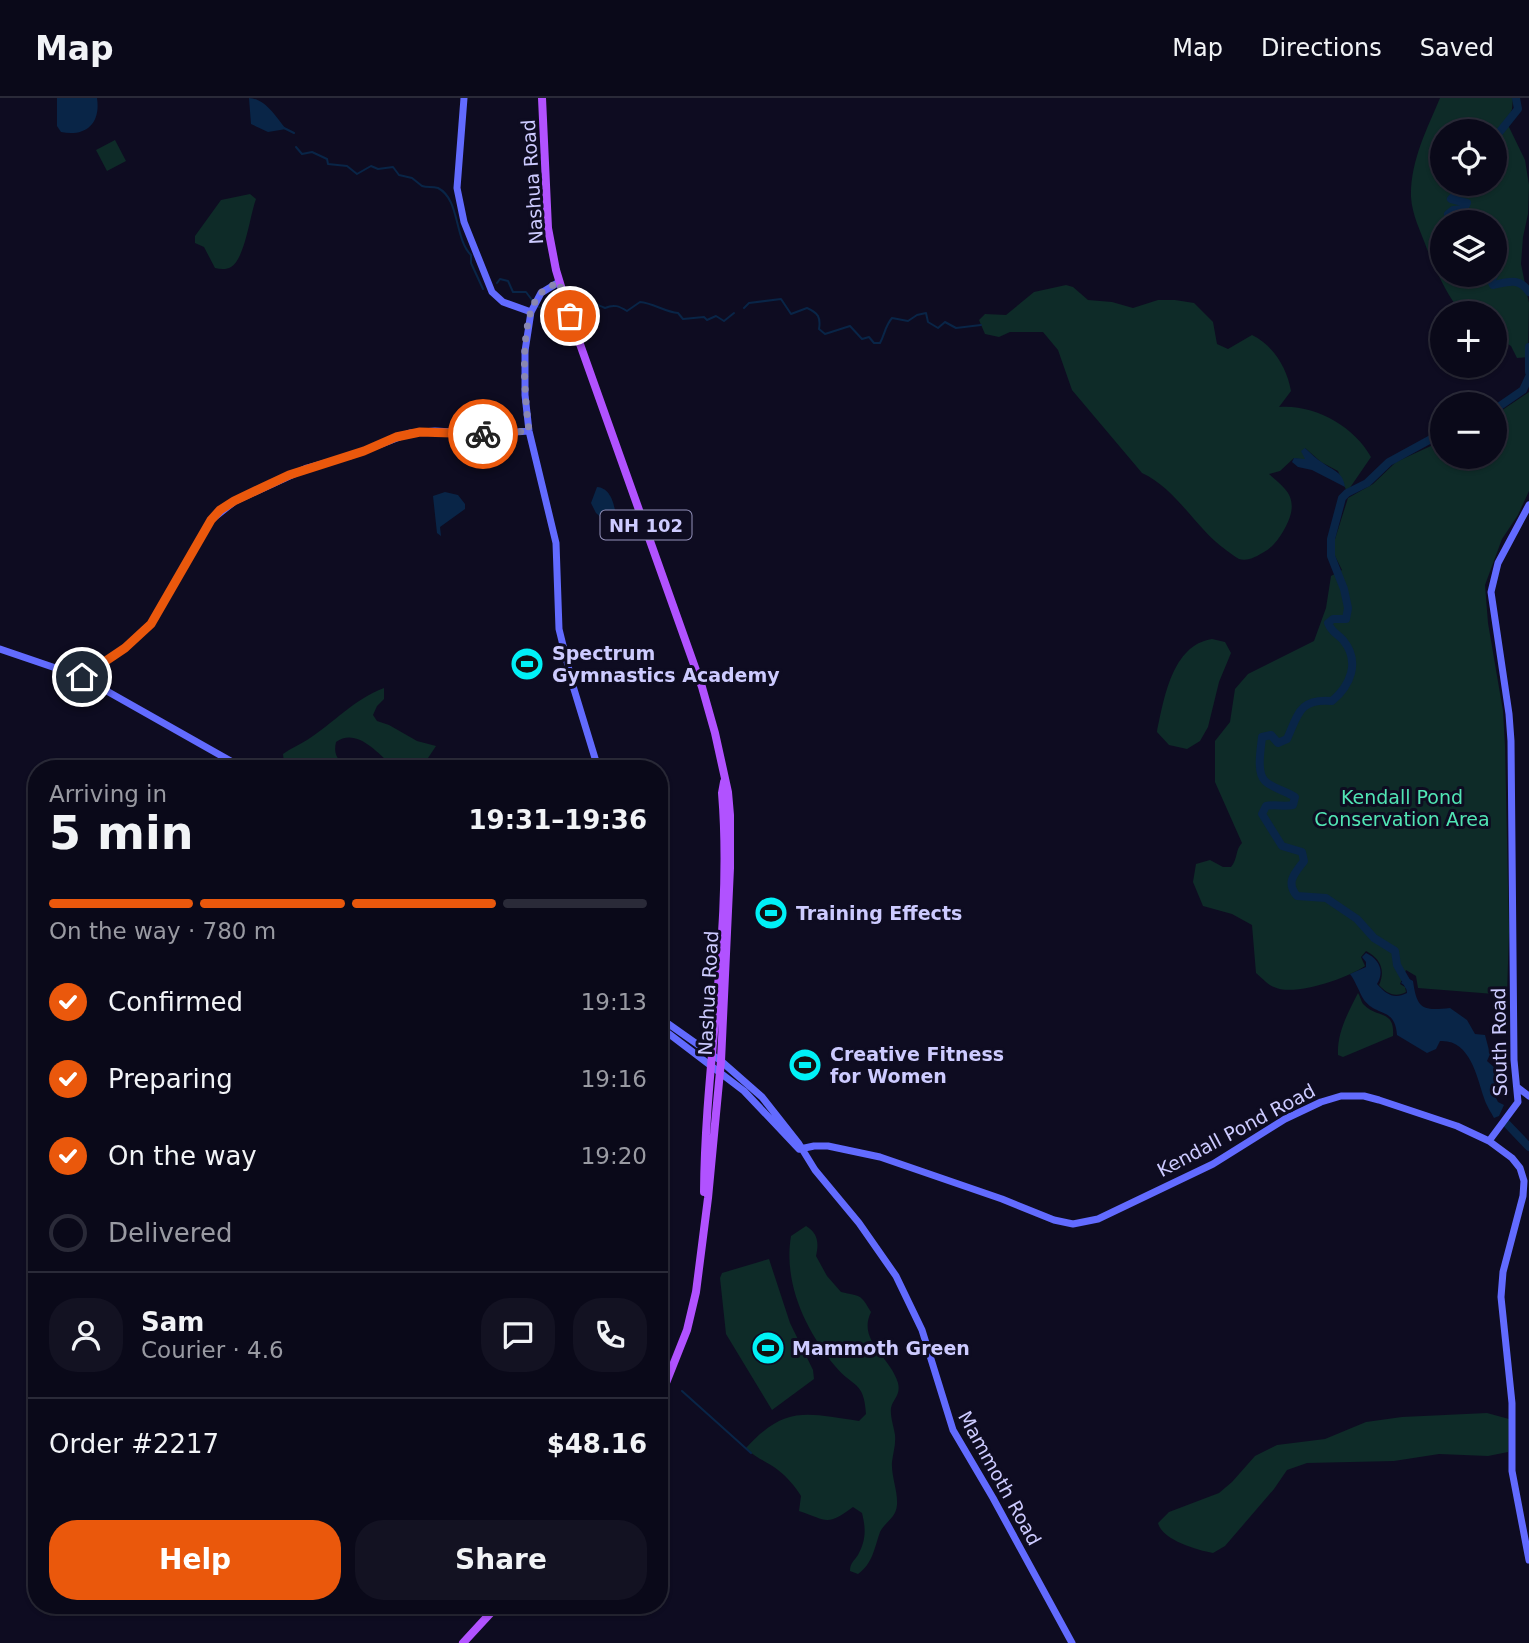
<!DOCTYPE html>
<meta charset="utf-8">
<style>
body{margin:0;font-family:"DejaVu Sans",sans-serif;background:#131222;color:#f1f3f6;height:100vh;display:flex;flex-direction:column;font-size:26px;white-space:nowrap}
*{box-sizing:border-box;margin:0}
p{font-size:23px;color:#999aa2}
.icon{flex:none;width:38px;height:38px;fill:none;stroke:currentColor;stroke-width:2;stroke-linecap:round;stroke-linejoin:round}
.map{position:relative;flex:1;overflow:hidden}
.side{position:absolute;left:28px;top:662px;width:640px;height:854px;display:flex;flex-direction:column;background:#0a0919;border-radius:28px;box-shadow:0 2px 5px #0004,0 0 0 2px #2a2a38}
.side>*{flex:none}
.tools{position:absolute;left:1430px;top:21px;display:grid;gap:14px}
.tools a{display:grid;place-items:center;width:77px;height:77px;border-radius:50%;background:#0a0919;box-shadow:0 2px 5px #0004,0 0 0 2px #2a2a38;font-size:35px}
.pin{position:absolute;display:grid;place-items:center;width:60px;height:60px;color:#fff;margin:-30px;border:4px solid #fff;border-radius:50%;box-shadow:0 2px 7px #0007}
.courier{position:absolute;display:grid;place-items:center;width:70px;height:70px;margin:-35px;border:5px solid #ea580c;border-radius:50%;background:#fff;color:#222;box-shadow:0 2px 9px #0007}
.head em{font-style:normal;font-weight:600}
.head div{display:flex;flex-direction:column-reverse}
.head{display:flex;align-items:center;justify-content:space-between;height:119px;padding:0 21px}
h1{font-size:46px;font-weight:600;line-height:52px}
.bar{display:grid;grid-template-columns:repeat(4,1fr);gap:10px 7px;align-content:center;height:84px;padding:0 21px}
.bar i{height:9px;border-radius:5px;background:#2a2a38}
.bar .current{background:#ea580c}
.bar p{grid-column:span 4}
.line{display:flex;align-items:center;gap:18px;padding:0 21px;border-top:2px solid #2a2a38}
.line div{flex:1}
.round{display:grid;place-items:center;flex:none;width:74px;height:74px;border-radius:28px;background:#131222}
ol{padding:0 21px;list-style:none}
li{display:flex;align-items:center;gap:21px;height:77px}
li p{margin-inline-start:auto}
li .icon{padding:7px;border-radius:50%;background:#ea580c;color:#fff;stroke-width:4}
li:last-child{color:#999aa2}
li i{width:38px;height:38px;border:4px solid #2a2a38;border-radius:50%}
.primary-button{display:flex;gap:14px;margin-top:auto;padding:14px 21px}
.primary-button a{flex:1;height:80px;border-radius:28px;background:#ea580c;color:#fff;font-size:28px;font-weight:600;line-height:80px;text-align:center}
.primary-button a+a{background:#131222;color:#f1f3f6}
header{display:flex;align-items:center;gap:42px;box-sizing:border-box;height:98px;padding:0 35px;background:#0a0919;border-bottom:2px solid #2a2a38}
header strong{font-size:33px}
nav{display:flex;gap:38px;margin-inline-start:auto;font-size:24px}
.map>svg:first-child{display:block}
.green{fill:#0e2b28;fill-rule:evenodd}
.water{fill:#092547}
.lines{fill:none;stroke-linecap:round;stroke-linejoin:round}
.stream{stroke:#092547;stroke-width:2}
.river{stroke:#092547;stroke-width:8}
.secondary{stroke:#626bff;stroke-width:7}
.primary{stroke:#b152ff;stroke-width:8}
.done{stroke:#8a88b1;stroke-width:7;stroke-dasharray:0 12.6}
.route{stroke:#ea580c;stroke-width:9}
.labels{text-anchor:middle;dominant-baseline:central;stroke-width:6;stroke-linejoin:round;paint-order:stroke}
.shield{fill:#0e0c21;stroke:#9492bc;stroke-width:2}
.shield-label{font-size:18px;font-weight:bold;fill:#cdcbff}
.street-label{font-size:19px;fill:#cdcbff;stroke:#0e0c21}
.poi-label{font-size:19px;font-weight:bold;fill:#cdcbff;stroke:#0e0c21;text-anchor:start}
.park-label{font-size:19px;fill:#51e5b4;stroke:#0e0c21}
</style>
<header>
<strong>Map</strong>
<nav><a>Map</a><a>Directions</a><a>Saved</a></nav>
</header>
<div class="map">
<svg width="1529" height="1545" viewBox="0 0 1529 1545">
<rect width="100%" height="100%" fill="#0e0c21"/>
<path class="green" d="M1440 0H1513L1512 11 1507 25 1525 62 1529 87 1528 116 1523 139 1521 166 1529 205 1528 259 1517 260 1511 248 1503 243 1494 215 1457 209C1444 191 1436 172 1427 151 1421 134 1412 117 1411 99 1410 64 1427 31 1440 0ZM1442 33H1494V86H1442ZM1442 124H1494V177H1442Z
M115 42 126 63 107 73 96 52Z
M250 96 256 101C250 117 245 161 231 169 226 172 220 171 215 170L204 149 195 145V138L221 102Z
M1066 187 1073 189 1088 202 1112 204 1133 210 1158 202H1175L1194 205 1213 224 1217 246 1228 251 1252 237C1273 247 1287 270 1291 293L1279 309C1314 306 1354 328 1371 359L1347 394 1338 373 1321 364 1305 350V362L1294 360 1280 373 1269 376C1282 388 1295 395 1291 415 1288 428 1276 448 1264 454 1257 458 1248 464 1239 461 1235 459 1229 454 1226 452 1195 430 1177 391 1142 375L1072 292 1058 252 1043 234H1010L999 239 985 236 979 222 985 216 1006 217 1034 194Z
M1529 294V393L1518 417 1502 441 1485 487 1488 525 1503 613 1505 648 1509 834 1507 897 1418 890 1416 878 1406 872 1400 886 1405 889 1406 894C1395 900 1386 895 1379 887 1386 872 1380 860 1366 853L1361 859 1365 868C1348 880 1294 899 1274 889 1268 887 1261 879 1256 875L1252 827 1232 816 1203 808 1193 784 1196 766 1210 762 1223 769H1231C1238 761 1235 752 1242 745L1215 684V643L1230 624 1235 591 1248 576 1314 543 1326 510 1331 478 1342 472 1335 458V441L1348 400 1373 386 1396 364 1433 347 1442 340V359H1494L1495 317Z
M1212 541 1225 544 1231 555 1219 584 1208 629 1200 643 1187 651 1169 647 1157 634C1164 601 1172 547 1212 541Z
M384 590V601L377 608 373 617 377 623 389 627 417 643 436 648 428 660V670H394C379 656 357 629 336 644 333 657 338 664 351 670H290L284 665 283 656C291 650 299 647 307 642 334 625 354 601 384 590Z
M1358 895C1360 898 1361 903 1363 906 1377 921 1395 911 1393 938L1343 959 1338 957C1337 934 1348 915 1358 895Z
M806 1128C818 1135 819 1145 816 1158L827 1178 841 1194C861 1199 860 1195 871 1214 857 1243 890 1258 898 1285 901 1297 893 1301 891 1310 890 1319 894 1329 895 1337 896 1347 893 1355 892 1364 891 1378 898 1393 897 1407 896 1420 885 1424 880 1434 874 1451 873 1465 858 1476L850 1473C850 1465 854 1463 858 1457 866 1442 866 1431 862 1415L853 1409C827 1428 828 1423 799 1413L801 1398C795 1388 787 1379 778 1372 767 1363 756 1361 746 1350 786 1306 808 1316 859 1323L866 1316C864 1282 853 1290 835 1268 806 1233 783 1185 791 1138Z
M769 1161 790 1225 813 1272 814 1281 772 1312 726 1236 720 1180 722 1175Z
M1487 1315 1509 1321 1508 1354 1488 1358 1439 1356 1394 1363 1307 1365 1287 1372 1274 1391 1225 1448 1213 1455C1197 1452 1162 1442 1158 1425L1169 1414 1219 1395 1232 1384 1255 1358 1277 1347 1325 1341 1366 1324 1402 1319Z"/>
<path class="water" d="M57 0H97C101 26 85 39 61 34L57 28Z
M249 0C266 1 276 19 286 31L268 34 251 26Z
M1305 350C1311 355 1316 361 1323 365 1334 373 1343 374 1345 389L1312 372 1298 369 1292 364 1294 360 1305 361 1301 353Z
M597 389C609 390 613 402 615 412L612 419 604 422 596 415 591 405Z
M445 394 458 397 465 406V411L440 429 441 438 437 435 433 398Z
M1366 855C1379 861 1385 873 1377 886 1386 896 1394 902 1407 895L1406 888 1401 885 1406 879 1413 883C1417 911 1422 913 1450 910L1467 922 1475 936 1485 937 1490 956 1487 963 1496 971 1498 985 1494 996 1498 1004 1504 1007 1499 1018 1494 1020C1491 1014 1486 1007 1484 1000 1477 979 1470 941 1440 943L1436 951 1427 955 1397 937C1395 909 1377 919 1364 902 1359 894 1356 884 1350 876L1366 869V864L1362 859Z"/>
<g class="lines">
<path class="stream" d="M284 30 294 35
M296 49 302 56 312 54 327 61 328 66 347 68 357 76 371 68 378 71 393 69 399 77 412 80 422 88C428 90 431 88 438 90 460 101 454 140 471 157V165L483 191
M497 185 500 181 508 183 513 194H526L532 202
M573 207 583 211C591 205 597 206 605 210 614 206 619 208 627 213L640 204C653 205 665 214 678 215L683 221 704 219 707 222 716 218 724 223 734 215
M539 209 553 218 560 215
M744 210 749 205 781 201 791 216 807 210C818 215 821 219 819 231L825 236 850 228 862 241 869 239 874 245H880C885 236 885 228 892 220L908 223 917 217 926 215 928 224 938 230 945 224 956 230 981 227
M682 1293 751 1355"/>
<path class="river" d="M1494 41 1518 11 1516 0
M1456 86 1460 92 1451 101 1467 105 1464 111 1453 112 1448 116 1458 124
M1494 155 1500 156 1502 163 1491 183 1493 187C1509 184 1519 179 1529 194
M1529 249V274
M1494 312 1523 292 1529 279
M1409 888 1397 867 1395 853 1374 840 1357 821 1326 800 1297 798C1285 784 1295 775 1304 763L1302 754 1282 748 1262 716 1266 708C1276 706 1283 709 1293 707L1295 699C1286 693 1272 690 1265 683 1256 674 1261 651 1262 639L1271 637 1278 645 1287 641C1298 617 1299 600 1332 603 1350 588 1361 564 1343 542 1337 535 1332 535 1328 525L1333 521H1346L1348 510 1344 491 1331 458V441L1342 400 1347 395 1367 385 1389 364 1442 335
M1507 1026 1529 1049"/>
<path class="secondary" d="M464 0 457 90 464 124 492 194 503 204 531 214
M559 184 541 195 531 214 525 253V297L529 333 556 445 559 531 573 588 598 670
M0 551 82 579 243 670
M82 579 125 550 151 526 211 422 235 403 307 370 350 358 410 335 435 333 489 336 529 333
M660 920 721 963 762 999 799 1046 815 1072 859 1125 896 1178 922 1232 953 1332 993 1400 1072 1545
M660 929 744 993 799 1051
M1517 989 1529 998
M1489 1043 1518 1004 1514 962 1511 643 1509 616 1491 494 1498 465 1529 407
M800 1051 814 1048H828L880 1059 1002 1101 1054 1122 1073 1126 1098 1121 1213 1066 1285 1021 1321 1004 1341 998H1364L1379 1002 1457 1028 1489 1043 1512 1060 1520 1070 1524 1083 1523 1098 1503 1174 1501 1199 1512 1305V1373L1529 1462"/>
<path class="primary" d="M542 0 548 130 556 172 570 218 702 589 715 635 728 694 730 717V770L721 963 708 1100 696 1194 687 1232 660 1300
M704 1094C705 961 733 828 722 695L724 684
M463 1545 498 1507"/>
</g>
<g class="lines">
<path class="done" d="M483 336 529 333C525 301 517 220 541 195 546 190 553 187 559 184L570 218"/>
<path class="route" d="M82 579 125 550 151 526 211 422 220 412 234 403 289 377 364 353 396 339 420 334 483 336"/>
</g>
<defs>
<symbol id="stadium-disc" viewBox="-11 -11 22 22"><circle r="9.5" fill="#00f1f6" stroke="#0e0c21"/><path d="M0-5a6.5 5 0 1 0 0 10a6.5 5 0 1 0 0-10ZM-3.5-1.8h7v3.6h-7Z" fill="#111"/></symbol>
</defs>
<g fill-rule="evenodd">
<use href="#stadium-disc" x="508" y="547" width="38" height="38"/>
<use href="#stadium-disc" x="752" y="796" width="38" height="38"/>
<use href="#stadium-disc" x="786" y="948" width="38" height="38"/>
<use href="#stadium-disc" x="749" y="1231" width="38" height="38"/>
</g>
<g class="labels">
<rect class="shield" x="600.5" y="412.5" width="91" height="29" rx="5"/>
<g class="shield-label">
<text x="646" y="427">NH 102</text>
</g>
<g class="street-label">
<text transform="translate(532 84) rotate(-94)">Nashua Road</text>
<text transform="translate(708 895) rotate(-87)">Nashua Road</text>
<text transform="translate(1499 944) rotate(-91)">South Road</text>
<text transform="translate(1236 1032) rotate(-28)">Kendall Pond Road</text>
<text transform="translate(1000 1380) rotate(61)">Mammoth Road</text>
</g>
<g class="poi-label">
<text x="552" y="555">Spectrum<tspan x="552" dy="22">Gymnastics Academy</tspan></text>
<text x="796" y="815">Training Effects</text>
<text x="830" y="956">Creative Fitness<tspan x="830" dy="22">for Women</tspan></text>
<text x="792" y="1250">Mammoth Green</text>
</g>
<g class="park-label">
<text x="1402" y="699">Kendall Pond<tspan x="1402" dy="22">Conservation Area</tspan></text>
</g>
</g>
</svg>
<div class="tools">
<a><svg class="icon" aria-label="locate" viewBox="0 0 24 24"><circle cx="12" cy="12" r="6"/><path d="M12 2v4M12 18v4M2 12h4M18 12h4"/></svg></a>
<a><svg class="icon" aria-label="layers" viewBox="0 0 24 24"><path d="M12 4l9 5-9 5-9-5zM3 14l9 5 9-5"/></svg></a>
<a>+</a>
<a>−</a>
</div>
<div class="pin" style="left:570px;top:218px;background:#ea580c"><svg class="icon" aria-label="bag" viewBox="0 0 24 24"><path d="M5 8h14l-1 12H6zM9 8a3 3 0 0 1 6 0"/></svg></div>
<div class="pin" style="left:82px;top:579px;background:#1f2937"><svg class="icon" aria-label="home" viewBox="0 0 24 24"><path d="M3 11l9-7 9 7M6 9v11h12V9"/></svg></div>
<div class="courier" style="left:483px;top:336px"><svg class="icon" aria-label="bike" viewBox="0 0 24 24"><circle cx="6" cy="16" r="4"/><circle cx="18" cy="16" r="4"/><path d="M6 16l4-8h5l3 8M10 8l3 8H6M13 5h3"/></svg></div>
<section class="side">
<div class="head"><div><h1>5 min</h1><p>Arriving in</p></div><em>19:31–19:36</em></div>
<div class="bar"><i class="current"></i><i class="current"></i><i class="current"></i><i></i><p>On the way · 780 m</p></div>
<ol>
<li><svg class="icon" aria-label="check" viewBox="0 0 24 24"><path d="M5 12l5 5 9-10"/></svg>Confirmed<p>19:13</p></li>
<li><svg class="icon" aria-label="check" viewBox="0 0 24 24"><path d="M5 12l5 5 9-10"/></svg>Preparing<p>19:16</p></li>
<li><svg class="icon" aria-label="check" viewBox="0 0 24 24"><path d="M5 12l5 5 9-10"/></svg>On the way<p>19:20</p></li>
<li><i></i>Delivered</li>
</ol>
<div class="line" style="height:126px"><a class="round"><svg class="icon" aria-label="person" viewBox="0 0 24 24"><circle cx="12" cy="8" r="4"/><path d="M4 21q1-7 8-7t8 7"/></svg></a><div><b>Sam</b><p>Courier · 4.6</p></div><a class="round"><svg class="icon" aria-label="chat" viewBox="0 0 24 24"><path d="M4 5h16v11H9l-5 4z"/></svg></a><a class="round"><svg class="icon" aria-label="phone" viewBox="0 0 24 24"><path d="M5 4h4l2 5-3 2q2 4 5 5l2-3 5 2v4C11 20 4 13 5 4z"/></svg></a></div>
<div class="line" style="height:91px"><div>Order #2217</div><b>$48.16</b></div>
<div class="primary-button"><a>Help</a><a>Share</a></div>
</section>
</div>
